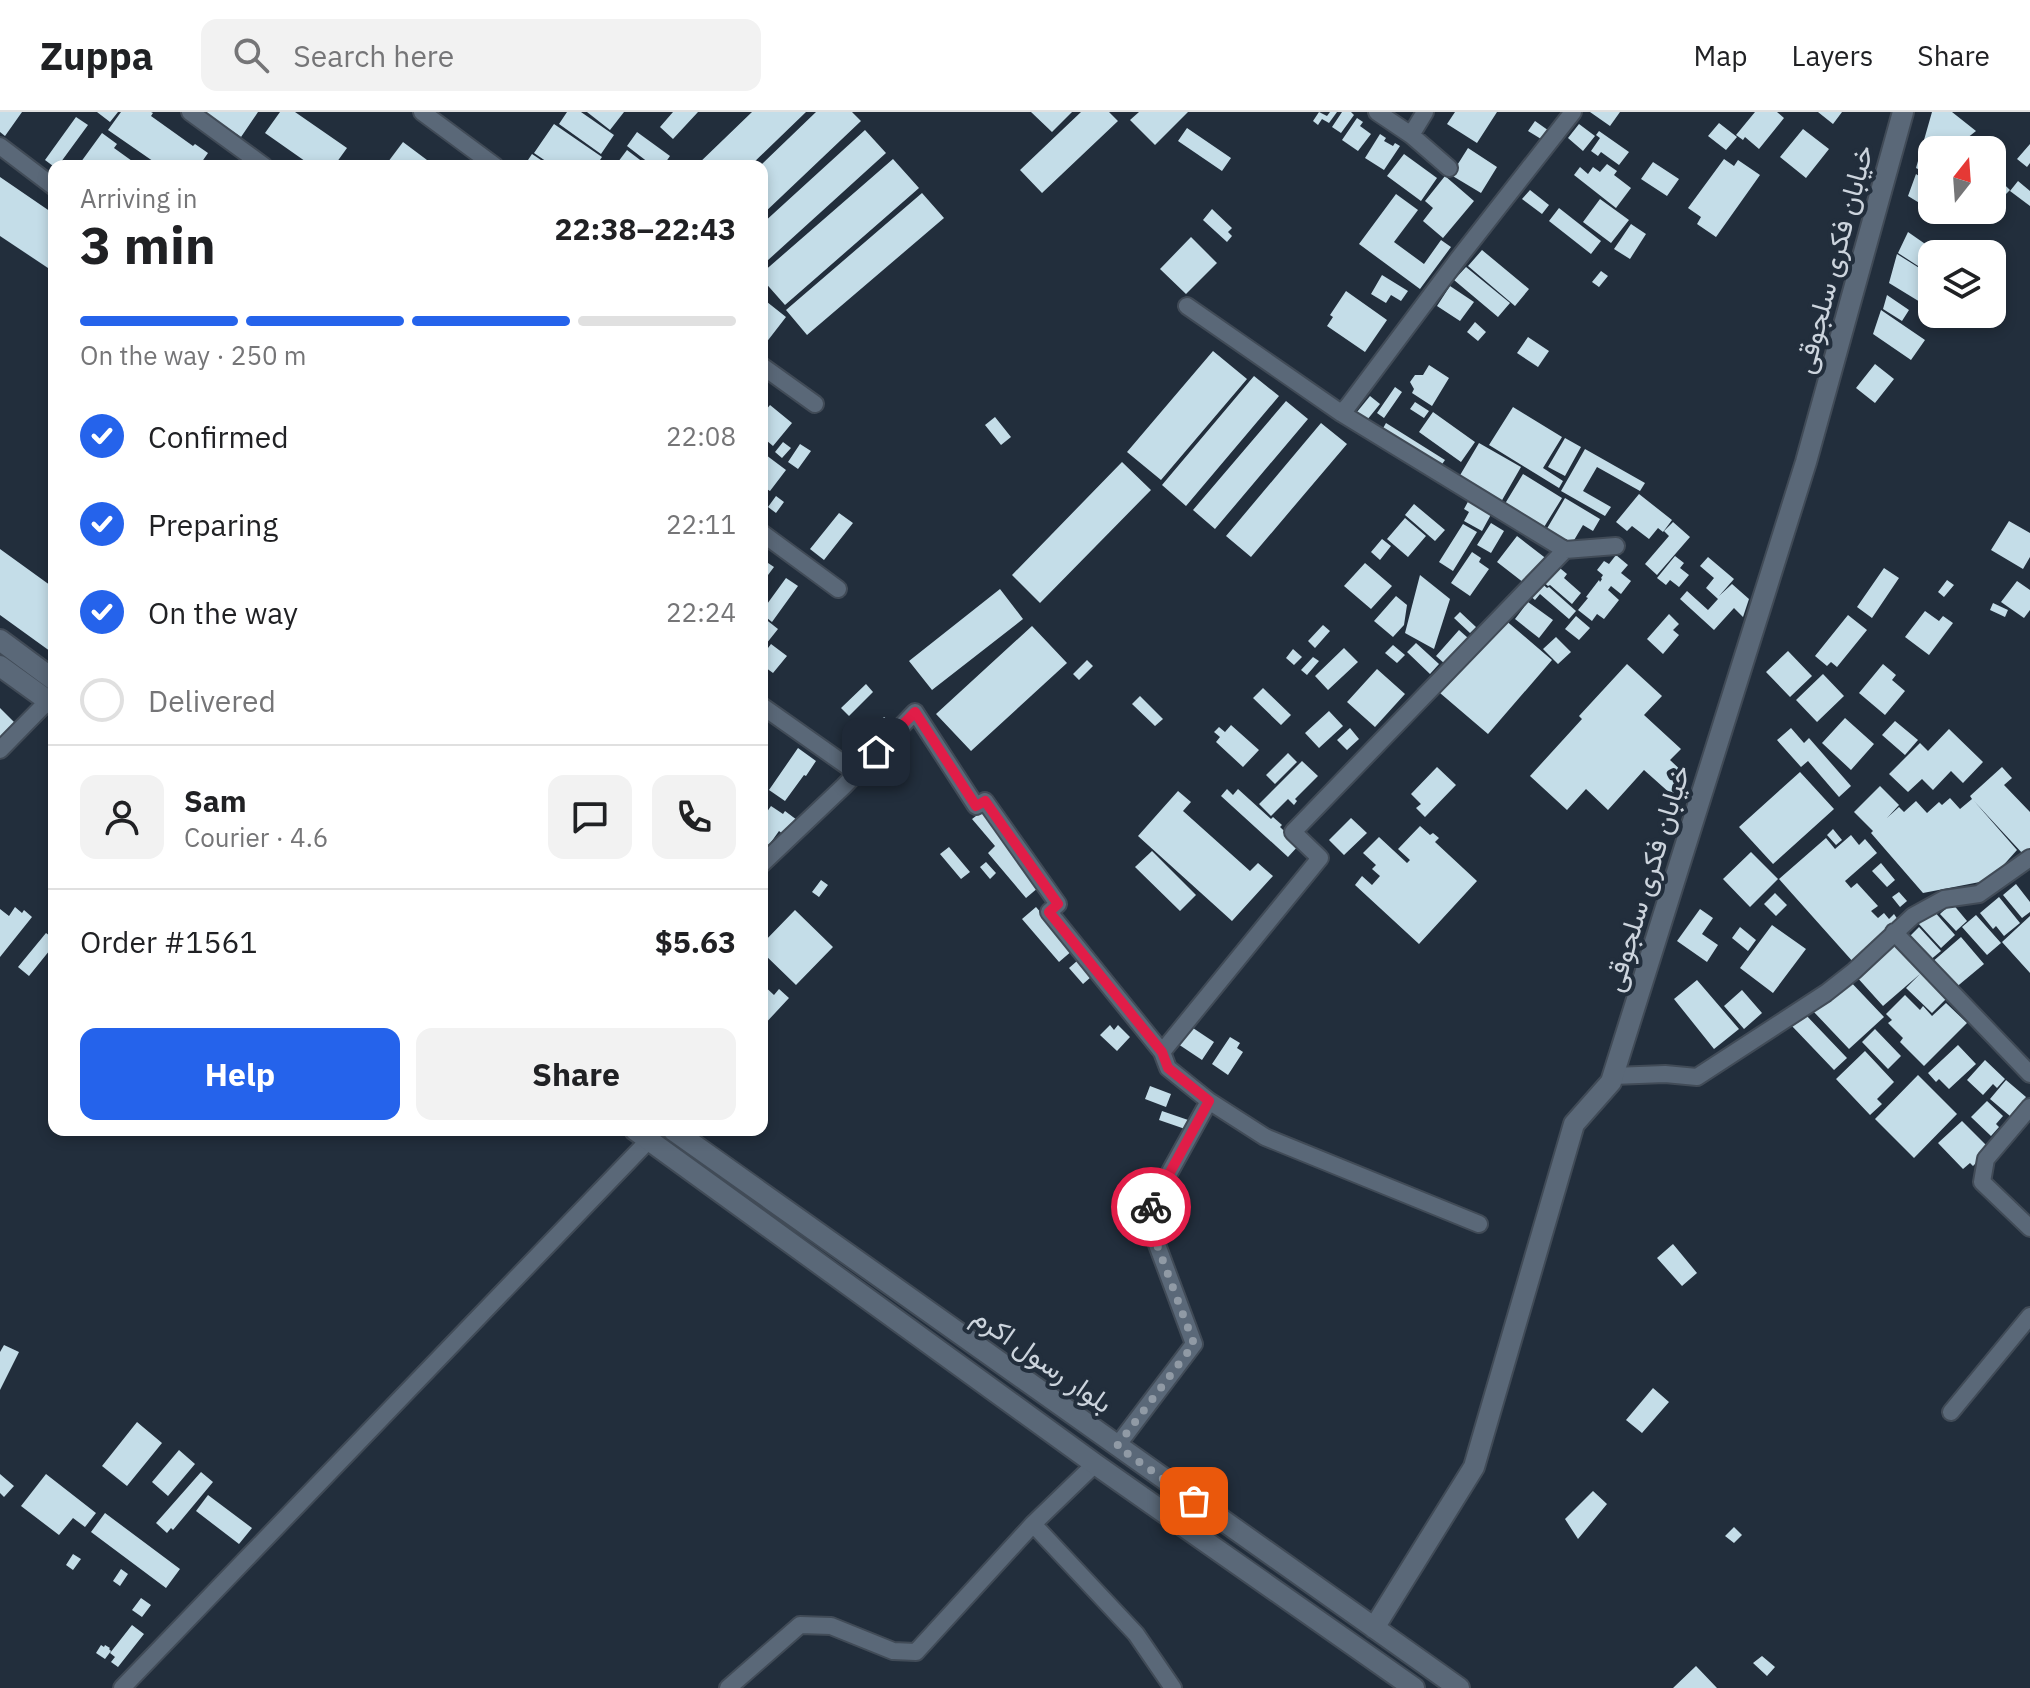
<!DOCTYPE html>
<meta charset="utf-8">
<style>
body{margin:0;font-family:"IBM Plex Sans",Vazirmatn,sans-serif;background:#f2f2f2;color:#202124;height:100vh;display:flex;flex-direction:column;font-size:30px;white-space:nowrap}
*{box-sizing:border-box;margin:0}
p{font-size:26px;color:#757577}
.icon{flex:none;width:44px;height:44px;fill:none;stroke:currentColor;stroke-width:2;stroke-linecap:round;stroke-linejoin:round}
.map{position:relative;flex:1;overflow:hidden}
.drawer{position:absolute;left:48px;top:48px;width:720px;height:976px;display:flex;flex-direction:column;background:#fff;border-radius:16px;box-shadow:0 4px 12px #0003}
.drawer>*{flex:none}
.needle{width:52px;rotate:17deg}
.fabs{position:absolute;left:1918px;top:24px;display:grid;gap:16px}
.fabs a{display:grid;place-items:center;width:88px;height:88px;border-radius:16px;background:#fff;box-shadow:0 4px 12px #0003;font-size:40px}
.pin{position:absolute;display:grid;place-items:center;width:68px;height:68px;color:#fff;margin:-34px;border-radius:16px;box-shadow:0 4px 12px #0006}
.courier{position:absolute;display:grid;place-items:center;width:80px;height:80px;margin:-40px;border:6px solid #e11d48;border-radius:50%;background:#fff;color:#222;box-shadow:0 2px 10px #0007}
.overview em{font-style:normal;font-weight:700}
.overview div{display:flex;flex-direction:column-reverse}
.overview{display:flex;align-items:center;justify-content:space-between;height:136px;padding:0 32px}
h1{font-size:52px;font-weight:700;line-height:60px}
.bar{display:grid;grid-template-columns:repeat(4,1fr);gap:12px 8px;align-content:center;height:96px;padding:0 32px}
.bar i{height:10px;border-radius:6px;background:#e0e0e0}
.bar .selected{background:#2563eb}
.bar p{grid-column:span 4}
.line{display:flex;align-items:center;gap:20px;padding:0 32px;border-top:2px solid #e0e0e0}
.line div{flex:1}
.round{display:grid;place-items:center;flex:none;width:84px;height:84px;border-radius:16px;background:#f2f2f2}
ol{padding:0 32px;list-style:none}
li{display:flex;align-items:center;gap:24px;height:88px}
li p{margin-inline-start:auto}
li .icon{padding:8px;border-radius:50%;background:#2563eb;color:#fff;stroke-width:4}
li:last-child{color:#757577}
li i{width:44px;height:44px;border:4px solid #e0e0e0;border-radius:50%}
.button{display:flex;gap:16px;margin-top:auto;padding:16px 32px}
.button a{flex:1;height:92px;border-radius:16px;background:#2563eb;color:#fff;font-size:32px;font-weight:700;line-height:92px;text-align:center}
.button a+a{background:#f2f2f2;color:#202124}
header{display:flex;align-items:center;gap:48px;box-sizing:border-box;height:112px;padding:0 40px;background:#fff;border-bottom:2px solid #e0e0e0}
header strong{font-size:38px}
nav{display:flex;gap:44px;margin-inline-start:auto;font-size:28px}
.search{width:560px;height:72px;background:#f2f2f2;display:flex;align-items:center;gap:20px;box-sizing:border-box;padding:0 28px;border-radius:16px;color:#757577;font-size:30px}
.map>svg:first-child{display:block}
.building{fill:#c4dde8}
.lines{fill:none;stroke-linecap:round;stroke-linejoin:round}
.street-casing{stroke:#414b57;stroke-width:20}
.secondary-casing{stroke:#414b57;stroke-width:24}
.street{stroke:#5a6878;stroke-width:16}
.secondary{stroke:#5a6878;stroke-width:20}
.done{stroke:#909aa5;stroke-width:8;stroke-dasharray:0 14.4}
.route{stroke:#e11d48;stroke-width:10}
.labels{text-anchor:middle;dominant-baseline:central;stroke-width:8;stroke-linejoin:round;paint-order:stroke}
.street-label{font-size:28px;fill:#ccd4dd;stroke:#222e3c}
</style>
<header>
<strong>Zuppa</strong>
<div class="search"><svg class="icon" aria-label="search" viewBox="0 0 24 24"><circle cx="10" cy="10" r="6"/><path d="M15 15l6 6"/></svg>Search here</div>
<nav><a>Map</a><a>Layers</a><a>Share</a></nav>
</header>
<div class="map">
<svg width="2030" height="1576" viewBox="0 0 2030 1576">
<rect width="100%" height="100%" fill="#222e3c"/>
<path class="building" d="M0 0H22L5 24 0 20Z
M97 0H118L110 10Z
M121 0H151L153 1 151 4 193 34 195 32 208 41 199 54H160L108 18Z
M204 0H258L241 25Z
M280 0H295L347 36 334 54H312L265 21Z
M567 0H581L614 23 601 42 559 12Z
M587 0H624L610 18Z
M673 0H698L673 27 660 15Z
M752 0H806L750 54H696Z
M816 0H852L861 9 762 103V52Z
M1031 0H1072L1052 20Z
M1081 0H1109L1118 9 1042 81 1020 58Z
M1139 0H1188L1155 33 1130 8Z
M1319 0 1327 4 1330 0H1337L1329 11 1322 7 1318 13 1313 9Z
M1342 0H1351L1354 3 1341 21 1332 15Z
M1455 0H1497L1477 31 1447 12Z
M1590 0H1620L1610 14Z
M1755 0H1777L1784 6 1759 37 1745 25 1743 28 1736 23Z
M1818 0H1842L1833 12Z
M1932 0H1952L1976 19 1952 38H1932V54L1924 60 1916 56Z
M76 5 88 13 58 54H53L45 48Z
M1357 6 1363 10 1360 14 1371 22 1358 39 1342 28Z
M1535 9 1552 21 1546 30 1528 19Z
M1719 11 1737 25 1726 38 1708 24Z
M554 12 602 45 596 54H553L534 41Z
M1579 12 1595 24 1583 39 1568 26Z
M1187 16 1231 46 1222 59 1178 29Z
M1803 17 1829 37 1806 66 1780 45Z
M865 18 886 41 767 149 762 144V112Z
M1599 19 1629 40 1619 53 1601 40 1598 44 1591 39 1600 26 1596 23Z
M637 20 670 44 663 54H653L627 34Z
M102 21 117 32 114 36 139 54H78Z
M1380 22 1386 26 1384 29 1393 34 1395 31 1400 34 1384 58 1365 46Z
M403 30 435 54H385Z
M2030 32V51L2027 55 2017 47Z
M1468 36 1497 55 1481 81 1451 63Z
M627 38 648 54H615Z
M532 42 550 54H524Z
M1404 42 1437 66 1421 89 1387 64Z
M893 47 919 76 785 193 762 167V161Z
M1724 47 1734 54 1738 48 1760 63 1716 125 1697 112 1701 105 1688 96Z
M1653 50 1679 67 1667 84 1641 67Z
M1607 52 1617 59 1614 63 1631 76 1616 96 1574 63 1580 55 1588 62 1593 55 1600 60Z
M1992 61 2010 78 1992 96Z
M1916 62 1932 73 1931 98 1908 84Z
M1445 64 1474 89 1443 126 1423 109 1433 96 1425 89Z
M0 65 54 102V160L0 124Z
M2018 69 2030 79V94L2010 79Z
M1530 78 1549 93 1542 102 1522 87Z
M922 81 944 106 807 223 786 198Z
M1396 82 1418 98 1394 130 1424 152 1441 128 1451 135 1420 177 1359 132Z
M1600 87 1629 108 1611 131 1583 110Z
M1559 96 1601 129 1591 142 1549 109Z
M1212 97 1232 116 1228 120 1232 124 1227 130 1203 108Z
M1631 112 1646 122 1630 147 1614 137Z
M1908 120 1931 136 1936 128 1946 134 1944 138 1952 142H1932V163L1898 141Z
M1191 125 1217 151 1186 182 1160 157Z
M1482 138 1529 177 1515 194 1468 154Z
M1897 142 1932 164V182L1925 193 1889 171Z
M1466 155 1510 191 1498 205 1454 168Z
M1601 159 1608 164 1599 175 1592 170Z
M1382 163 1408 179 1401 189 1391 183 1386 191 1371 182Z
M1450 174 1474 190 1460 209 1437 194Z
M1346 179 1387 208 1365 240 1327 214 1333 205 1330 203Z
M1887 183 1909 198 1902 209 1883 197Z
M762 186 786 205 762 236Z
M1881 198 1925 228 1911 248 1873 222Z
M1959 202H1980L1974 212Z
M1475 210 1486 220 1478 229 1467 220Z
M1528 225 1549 239 1538 255 1517 241Z
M1213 239 1247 267 1161 368 1127 340Z
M1875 252 1894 267 1875 291 1856 276Z
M1429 253 1449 266 1432 294 1412 281 1414 277 1410 270 1415 263H1423Z
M1254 264 1279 284 1186 394 1162 373Z
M1395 275 1402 280 1384 306 1377 301Z
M1370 284 1380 292 1367 308 1357 300Z
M1286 289 1308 307 1215 417 1193 398Z
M1415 290 1429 299 1424 306 1410 297Z
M770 293 792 311 773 334 766 328 762 333V303Z
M1513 295 1562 325 1543 356 1563 369 1559 376 1489 333Z
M1433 300 1475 330 1461 350 1419 320Z
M995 305 1011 325 1001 333 985 313Z
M1321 311 1347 332 1251 445 1226 424Z
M1386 311 1445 348 1440 355 1382 318Z
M1565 326 1581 335 1565 364 1548 355Z
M783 330 791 336 782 346 775 340Z
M1479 331 1521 355 1501 390 1459 365Z
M800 332 811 339 798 357 788 350Z
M1585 337 1645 371 1640 379 1597 355 1583 379 1611 395 1605 404 1561 379Z
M766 343 786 358 770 379 762 374V349Z
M1122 350 1151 378 1040 491 1012 463Z
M1523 362 1562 386 1541 420 1503 395Z
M1639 382 1672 408 1663 420 1658 416 1649 427 1632 414 1627 419 1616 410Z
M776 384 784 390 776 401 768 395Z
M1470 386 1494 397 1482 419 1464 409 1469 400 1464 397Z
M1565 386 1600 407 1593 419 1583 413 1570 435 1545 420Z
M1414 392 1445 418 1435 429 1405 403Z
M839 401 853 411 824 448 810 437Z
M1405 406 1426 424 1408 445 1387 427Z
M2009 409 2030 421V445L2023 457 1991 438Z
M1673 410 1690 425 1657 463 1645 452 1669 424 1664 419Z
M1491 411 1504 419 1491 441 1477 433Z
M1463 412 1477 420 1453 459 1439 450Z
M1517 424 1548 448 1528 474 1497 450Z
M1382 427 1391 434 1380 448 1371 440Z
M0 437 54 476V542L0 503Z
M1472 440 1481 446 1479 450 1489 457 1470 484 1451 471Z
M1616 443 1628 453 1621 461 1631 469 1621 482 1611 474 1608 478 1619 488 1604 507 1597 502 1592 509 1578 498 1588 486 1586 485 1599 468 1600 470 1602 467 1601 466 1603 463 1597 458 1604 449 1609 452Z
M1675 444 1684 451 1680 456 1689 463 1679 475 1670 468 1666 473 1657 466Z
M1708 445 1734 467 1719 484 1732 472 1749 487 1743 505 1734 496 1714 518 1680 487 1687 479 1708 498 1718 487 1706 476 1714 466 1700 454Z
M762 447 774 455 762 471Z
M1365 451 1392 474 1371 497 1344 474Z
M1555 452 1567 462 1564 466 1581 481 1572 492 1550 473 1548 474 1541 468Z
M1884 456 1899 466 1872 506 1857 495Z
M1420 463 1450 487 1434 537 1405 521Z
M786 466 798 474 772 510 762 502V499Z
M1947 468 1954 473 1944 485 1938 480Z
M2017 469 2030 478V498L2024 506 2001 490Z
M1540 470 1547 476 1549 475 1576 499 1569 507 1540 482 1535 488 1528 482Z
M1000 477 1023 507 932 578 909 549Z
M1396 484 1407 493 1404 513 1393 525 1374 509Z
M1528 490 1553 508 1539 526 1515 507Z
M1993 491 2008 498 2005 505 1990 498Z
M1925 499 1939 509 1943 504 1953 511 1929 543 1905 525Z
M1460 500 1476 515 1470 521 1454 506Z
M1669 502 1679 512 1673 518 1679 523 1663 542 1647 527Z
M1848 503 1867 518 1837 555 1831 550 1827 554 1815 544Z
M1576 504 1590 516 1579 528 1565 517Z
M764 506 778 517 762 537V508Z
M1504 507 1552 548 1488 622 1440 581Z
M1323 513 1330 519 1315 536 1308 529Z
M1032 514 1067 551 971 639 936 602Z
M1459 518 1468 526 1445 552 1436 544Z
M1556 525 1571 540 1558 552 1543 537Z
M1416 531 1439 552 1430 562 1407 540Z
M771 532 787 544 773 561 762 553V544Z
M1393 533 1405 543 1397 551 1385 541Z
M1344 536 1358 550 1328 578 1315 564Z
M1293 537 1302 545 1294 553 1286 546Z
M1788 539 1812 564 1790 585 1766 560Z
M1313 545 1319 549 1307 563 1301 558Z
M1087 548 1093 554 1079 568 1073 562Z
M1627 552 1662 584 1644 603 1681 637 1670 648 1688 665 1672 683 1644 658 1608 698 1586 677 1567 698 1530 664 1582 607 1579 604Z
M1883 552 1896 563 1892 568 1905 579 1885 603 1859 581Z
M1377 557 1405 582 1375 615 1347 590Z
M1823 562 1844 584 1817 610 1796 588Z
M866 572 873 580 849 604 841 596Z
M1263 576 1291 603 1281 613 1253 586Z
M1140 584 1163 607 1155 614 1132 592Z
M0 596 16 612 0 628Z
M1329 599 1343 614 1319 636 1305 621Z
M884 605 888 608 858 643 844 631 861 612 870 621Z
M1845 606 1874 632 1851 658 1822 631Z
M1895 609 1918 628 1905 643 1882 623Z
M1231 613 1259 638 1243 655 1216 630 1220 625 1214 620 1219 615 1225 620Z
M1350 616 1359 627 1347 638 1337 628Z
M1791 616 1804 631 1809 626 1851 674 1839 685 1808 649 1801 655 1777 628Z
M1949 617 1983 650 1963 671 1951 659 1933 678 1922 667 1908 680 1889 662 1920 631 1928 639Z
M798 636 816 649 806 664 804 663 785 689 769 678Z
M1288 641 1297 650 1275 672 1266 663Z
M1302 649 1318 664 1295 687 1297 689 1294 693 1288 687 1271 704 1259 692Z
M1437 655 1456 673 1425 705 1416 696 1421 692 1411 682Z
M2002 655 2012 666 2004 673 2030 700V736L2023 742 1974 689 2017 738 1990 768 1923 781 1871 721 1873 719 1854 700 1880 674 1899 693 1887 706 1899 695 1904 700 1916 689 1927 701 1939 690 1942 693 1950 686 1960 697 1972 687 1970 684Z
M1800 660 1834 697 1773 752 1739 715Z
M1227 677 1233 683 1238 677 1271 707 1273 705 1282 713 1280 715 1299 733 1288 745 1221 684Z
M1178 679 1191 690 1183 699 1250 759 1258 751 1273 764 1232 809 1138 724Z
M771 694 783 702 785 699 797 708 785 724 779 719 769 733 762 728V707Z
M984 698 1019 739 1013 744 1039 775 1026 786 988 741 995 734 972 707Z
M1351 706 1367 721 1344 743 1329 728Z
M1420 714 1430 723 1433 721 1439 726 1435 730 1477 769 1419 832 1355 773 1362 764 1372 773 1380 764 1372 757 1376 753 1363 741 1379 725 1407 751 1410 748 1398 737Z
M1833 717 1842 728 1836 733 1827 723Z
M1851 723 1859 733 1865 727 1877 741 1845 769 1851 776 1857 771 1878 794 1871 799 1878 806 1884 801 1889 807 1894 802 1900 811 1854 851 1779 767 1826 726 1835 737Z
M949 735 970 760 961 767 940 742Z
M1152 739 1196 783 1180 799 1135 755Z
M1751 740 1778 767 1750 795 1723 767Z
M986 750 996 761 990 767 980 755Z
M1881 751 1895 768 1887 775 1872 759Z
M821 768 828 773 819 785 812 780Z
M2016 772 2030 790V800L2022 806 2003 783Z
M1899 780 1907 789 1900 795 1892 785Z
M1775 781 1787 793 1776 804 1764 792Z
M1999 785 2020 811 2004 824 1996 814 1993 817 1980 801Z
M1952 791 1967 809 1956 819 1940 802Z
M15 795 22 801 24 798 32 805 0 845V797L9 804Z
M1036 795 1073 838 1059 850 1022 807Z
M1700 797 1713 806 1702 822 1718 833 1707 850 1677 829Z
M795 798 833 835 796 873 762 840V832Z
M1933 798 1955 823 1941 836 1918 811Z
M1976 803 2001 831 1987 843 1962 815Z
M2030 804V861L2002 830Z
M1772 813 1806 837 1773 881 1740 856Z
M1740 815 1756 828 1748 839 1732 826Z
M1919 815 1941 839 1929 849 1908 826Z
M46 821 54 827V833L29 864 18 855Z
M1961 825 1984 852 1954 877 1931 851Z
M1894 828 1948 885 1932 901 1906 876 1920 862 1883 894 1855 863Z
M1077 849 1091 865 1083 872 1069 856Z
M1847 866 1884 905 1849 937 1813 899Z
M1697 868 1739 917 1714 937 1674 887Z
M762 872 774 883 779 877 789 886 762 915Z
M1742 878 1762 901 1744 917 1724 894Z
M1905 883 1920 898 1923 894 1932 904 1946 891 1967 911 1924 954 1900 930 1903 926 1888 911 1892 908 1886 902Z
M1804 901 1847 946 1834 958 1791 913Z
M1110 913 1114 918 1118 913 1130 925 1117 939 1100 923Z
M1190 914 1214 930 1202 948 1178 932Z
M1875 917 1901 944 1888 957 1862 930Z
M1230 925 1240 931 1237 936 1243 940 1228 963 1212 952Z
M1958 933 1976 952 1949 977 1939 967 1936 970 1928 961Z
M1865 939 1894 970 1877 987 1882 992 1870 1003 1836 967Z
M1985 948 2005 967 1997 976 1993 972 1983 983 1967 968Z
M1918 963 1957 1002 1914 1046 1875 1007Z
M2006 968 2026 985 2010 1004 1990 987Z
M1150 974 1171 982 1166 995 1145 987Z
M1987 989 2003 1004 1996 1012 1999 1015 1991 1024 1971 1005Z
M1162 999 1191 1009 1188 1018 1159 1008Z
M1962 1009 1990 1037 1973 1054 1970 1051 1963 1057 1938 1031Z
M1673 1132 1697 1161 1682 1174 1657 1146Z
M4 1233 19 1240 0 1278V1240Z
M1653 1276 1669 1290 1642 1321 1626 1308Z
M137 1310 162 1331 127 1374 102 1354Z
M179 1338 195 1352 168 1384 152 1370Z
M201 1360 213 1370 173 1418 171 1416 167 1421 156 1411Z
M0 1362 14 1374 4 1385 0 1381Z
M46 1362 96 1401 85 1415 73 1406 59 1423 21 1394Z
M1593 1379 1607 1392 1578 1427 1565 1407Z
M208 1383 252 1416 239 1432 196 1399Z
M105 1401 180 1457 166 1476 91 1420Z
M1734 1415 1742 1423 1734 1431 1725 1424Z
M73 1442 81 1447 73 1458 66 1453Z
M121 1457 128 1462 120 1474 113 1469Z
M141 1486 151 1493 142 1505 132 1498Z
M132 1513 144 1522 118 1555 111 1550 115 1545 110 1541Z
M101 1533 104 1535 105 1533 110 1536 109 1537 111 1539 105 1547 96 1541Z
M1762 1544 1775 1555 1767 1564 1753 1551Z
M1696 1554 1717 1576H1673Z"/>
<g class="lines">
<defs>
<path id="street" d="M190 0 264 54
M422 0 495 54
M1377 0 1411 23 1449 56
M1411 23 1425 0
M0 34 54 75
M1187 194 1341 301 1565 438 1616 434
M762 254 815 292
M1341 301 1348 294 1458 147 1573 0
M762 421 838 477
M762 594 857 661
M0 638 48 589
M762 752 844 674 915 600 976 694 985 689 1058 792 1049 800 1162 940
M1894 820 2030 962
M1613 964 1665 962 1697 965 1826 881 1854 859 1913 804 1944 787 1979 782 2030 746
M2030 995 1986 1047 1982 1070 2030 1116
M1479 1112 1265 1025 1209 989 1168 956 1162 940 1320 746 1293 720 1565 438
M1951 1300 2030 1204
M1117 1334 1194 1232 1146 1103 1209 989
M1033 1412 1136 1522 1173 1576
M122 1576 649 1028
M728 1576 800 1513 831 1514 893 1539 916 1540 1033 1412 1095 1352"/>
<path id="secondary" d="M0 528 54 568
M0 554 54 593
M635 1018 1095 1352 1414 1576
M673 1018 1459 1576
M1374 1516 1474 1355 1574 1012 1611 970 1806 350 1903 0"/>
</defs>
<use href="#street" class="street-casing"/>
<use href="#secondary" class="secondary-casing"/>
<use href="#street" class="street"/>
<use href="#secondary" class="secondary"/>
</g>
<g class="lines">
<path class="done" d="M1151 1095 1146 1103 1194 1232 1117 1334 1194 1389"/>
<path class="route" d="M876 640 915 600 976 694 985 689 1058 792 1049 800 1162 940 1168 956 1209 989 1151 1095"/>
</g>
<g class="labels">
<g class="street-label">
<text transform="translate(1833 147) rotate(-75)">خیابان فکری سلجوقی</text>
<text transform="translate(1646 766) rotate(-73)">خیابان فکری سلجوقی</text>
<text transform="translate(1043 1247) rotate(35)">بلوار رسول اکرم</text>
</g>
</g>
</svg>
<div class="fabs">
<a><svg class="needle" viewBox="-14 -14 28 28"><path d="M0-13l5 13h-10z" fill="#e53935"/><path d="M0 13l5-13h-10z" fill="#757577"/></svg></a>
<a><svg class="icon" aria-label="layers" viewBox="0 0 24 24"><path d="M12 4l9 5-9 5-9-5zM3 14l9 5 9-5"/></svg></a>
</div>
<div class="pin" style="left:1194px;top:1389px;background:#ea580c"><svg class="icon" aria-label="bag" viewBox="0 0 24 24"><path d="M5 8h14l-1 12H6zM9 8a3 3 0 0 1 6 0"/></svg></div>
<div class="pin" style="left:876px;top:640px;background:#1f2937"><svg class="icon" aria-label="home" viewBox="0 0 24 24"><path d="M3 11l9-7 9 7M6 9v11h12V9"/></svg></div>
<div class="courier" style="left:1151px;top:1095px"><svg class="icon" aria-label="bike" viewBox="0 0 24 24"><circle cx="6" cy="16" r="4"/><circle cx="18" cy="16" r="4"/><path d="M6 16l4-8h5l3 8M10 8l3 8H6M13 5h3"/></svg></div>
<section class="drawer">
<div class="overview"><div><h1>3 min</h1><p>Arriving in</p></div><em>22:38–22:43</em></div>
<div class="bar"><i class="selected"></i><i class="selected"></i><i class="selected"></i><i></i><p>On the way · 250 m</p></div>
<ol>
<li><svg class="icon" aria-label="check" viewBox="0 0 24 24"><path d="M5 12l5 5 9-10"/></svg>Confirmed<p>22:08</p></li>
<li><svg class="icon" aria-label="check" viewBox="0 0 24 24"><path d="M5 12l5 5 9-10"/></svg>Preparing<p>22:11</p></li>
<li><svg class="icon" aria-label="check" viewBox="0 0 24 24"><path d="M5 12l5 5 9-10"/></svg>On the way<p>22:24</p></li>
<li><i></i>Delivered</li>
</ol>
<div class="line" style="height:144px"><a class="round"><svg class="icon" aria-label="person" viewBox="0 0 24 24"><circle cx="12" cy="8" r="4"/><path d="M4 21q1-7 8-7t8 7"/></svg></a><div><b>Sam</b><p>Courier · 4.6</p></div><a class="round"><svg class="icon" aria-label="chat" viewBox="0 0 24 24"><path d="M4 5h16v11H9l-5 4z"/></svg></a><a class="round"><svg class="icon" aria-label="phone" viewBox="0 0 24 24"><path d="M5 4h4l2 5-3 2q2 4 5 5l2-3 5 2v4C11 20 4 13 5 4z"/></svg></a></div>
<div class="line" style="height:104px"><div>Order #1561</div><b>$5.63</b></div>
<div class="button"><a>Help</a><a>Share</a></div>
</section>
</div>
